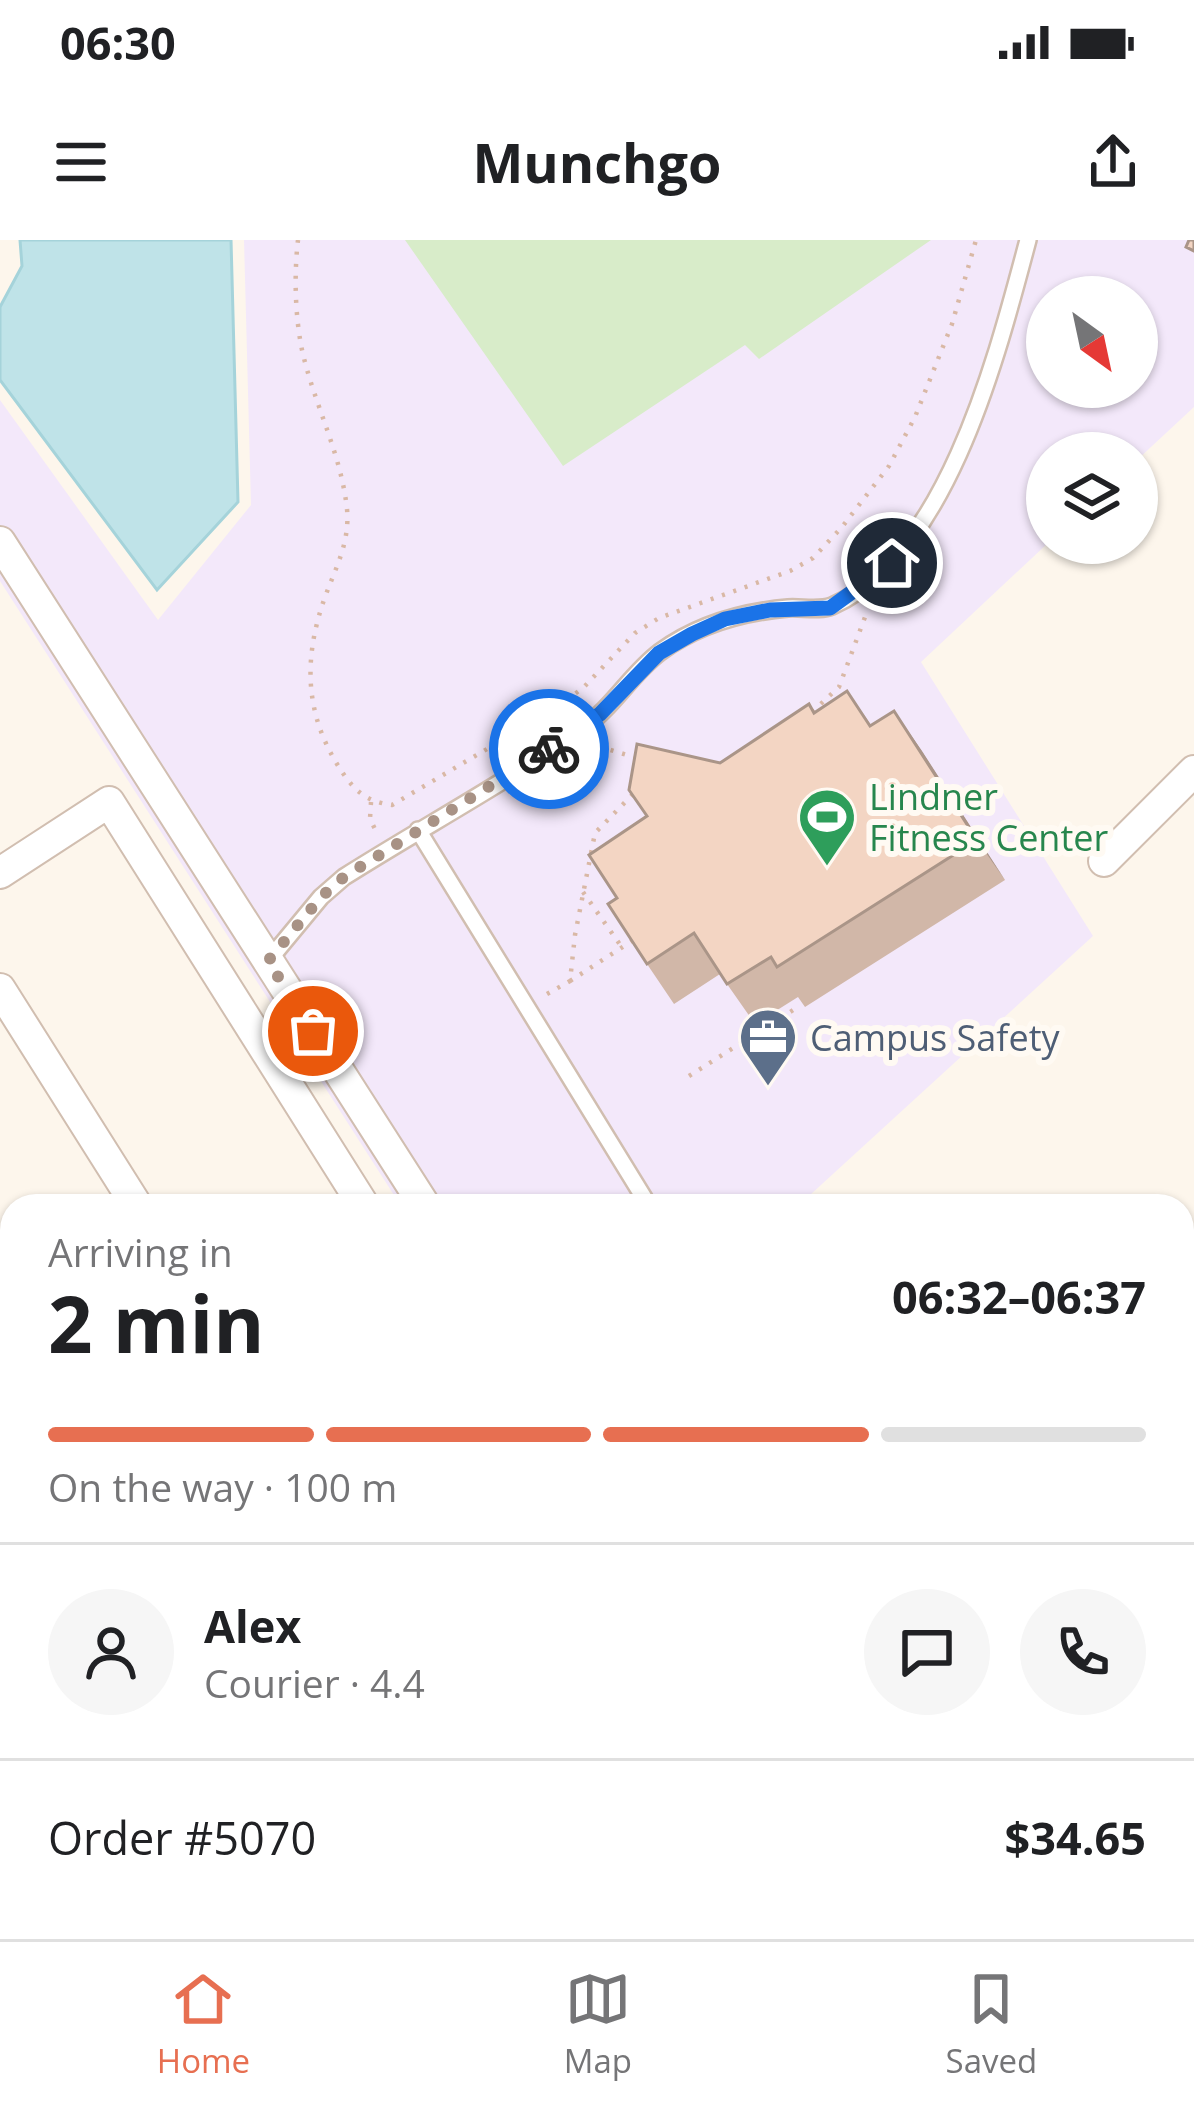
<!DOCTYPE html>
<meta charset="utf-8">
<style>
body{margin:0;font-family:"Open Sans",sans-serif;background:#f6f6f6;color:#202124;height:100vh;display:flex;flex-direction:column;font-size:45px;white-space:nowrap}
*{box-sizing:border-box;margin:0}
p{font-size:39px;color:#757577}
.icon{flex:none;width:66px;height:66px;fill:none;stroke:currentColor;stroke-width:2;stroke-linecap:round;stroke-linejoin:round}
.map{position:relative;flex:1;overflow:hidden}
.side{position:absolute;left:0px;top:954px;width:1194px;height:747px;display:flex;flex-direction:column;background:#fff;border-radius:36px 36px 0 0;box-shadow:0 3px 9px #0004}
.side>*{flex:none}
.needle{width:78px;rotate:147deg}
.tools{position:absolute;left:1026px;top:36px;display:grid;gap:24px}
.tools a{display:grid;place-items:center;width:132px;height:132px;border-radius:50%;background:#fff;box-shadow:0 3px 9px #0004;font-size:60px}
.pin{position:absolute;display:grid;place-items:center;width:102px;height:102px;color:#fff;margin:-51px;border:6px solid #fff;border-radius:50%;box-shadow:0 3px 12px #0007}
.courier{position:absolute;display:grid;place-items:center;width:120px;height:120px;margin:-60px;border:9px solid #1a73e8;border-radius:50%;background:#fff;color:#222;box-shadow:0 3px 15px #0007}
.headline em{font-style:normal;font-weight:700}
.headline div{display:flex;flex-direction:column-reverse}
.headline{display:flex;align-items:center;justify-content:space-between;height:204px;padding:0 48px}
h1{font-size:78px;font-weight:700;line-height:90px}
.bar{display:grid;grid-template-columns:repeat(4,1fr);gap:18px 12px;align-content:center;height:144px;padding:0 48px}
.bar i{height:15px;border-radius:9px;background:#e0e0e0}
.bar .current{background:#e76f51}
.bar p{grid-column:span 4}
.line{display:flex;align-items:center;gap:30px;padding:0 48px;border-top:3px solid #e0e0e0}
.line div{flex:1}
.round{display:grid;place-items:center;flex:none;width:126px;height:126px;border-radius:63px;background:#f6f6f6}
.status{display:flex;justify-content:space-between;align-items:center;height:84px;padding:0 60px;background:#fff;direction:ltr}
.status svg{height:33px;fill:currentColor}
header{display:flex;justify-content:space-between;align-items:center;height:156px;padding:0 48px;background:#fff;font-size:54px;font-weight:700}
.dock{display:flex;justify-content:space-around;align-items:center;height:168px;border-top:3px solid #e0e0e0;background:#fff;font-size:33px;color:#757577}
.dock a{display:grid;justify-items:center;gap:6px}
.dock .current{color:#e76f51}
.map>svg:first-child{display:block}
.education{fill:#f3e8fa;fill-rule:evenodd}
.green{fill:#d8ecc9}
.water{fill:#bfe3e8;stroke:#a5d3da;stroke-width:3}
.lines{fill:none;stroke-linecap:round;stroke-linejoin:round}
.service-casing{stroke:#d1beb0;stroke-width:20}
.minor-casing{stroke:#d1beb0;stroke-width:34}
.path{stroke:#d9b8a5;stroke-width:4.5;stroke-dasharray:3 9;stroke-linecap:butt}
.service{stroke:#fff;stroke-width:15}
.minor{stroke:#fff;stroke-width:30}
.wall{fill:#d1b7a8}
.shaded-wall{fill:#aa9588}
.building{fill:#f3d5c3;stroke:#aa9588;stroke-width:3}
.done{stroke:#a89285;stroke-width:12;stroke-dasharray:0 21.6}
.route{stroke:#1a73e8;stroke-width:15}
.labels{text-anchor:middle;dominant-baseline:central;stroke-width:12;stroke-linejoin:round;paint-order:stroke}
.leisure-label{font-size:36px;fill:#27864d;stroke:#fffaf3;text-anchor:start}
.service-label{font-size:36px;fill:#4e5e75;stroke:#fffaf3;text-anchor:start}
</style>
<div class="status"><b>06:30</b><svg viewBox="0 0 49 12"><path d="M0 12V9h3v3zM5 12V6h3v6zM10 12V3h3v9zM15 12V0h3v12zM26 1h20v11H26zM47 4h2v5h-2z"/></svg></div>
<header><svg class="icon" aria-label="menu" viewBox="0 0 24 24"><path d="M4 6h16M4 12h16M4 18h16"/></svg>Munchgo<svg class="icon" aria-label="share" viewBox="0 0 24 24"><path d="M12 15V3M7 8l5-5 5 5M5 13v7h14v-7"/></svg></header>
<div class="map">
<svg width="1194" height="1699" viewBox="0 0 1194 1699">
<rect width="100%" height="100%" fill="#fdf6ec"/>
<path class="education" d="M244 0H1194V167L1137 220V213H1047L1048 303 921 422 1093 696 798 966H401L0 341V160L158 380 251 265ZM1047 57H1137V147H1047Z"/>
<path class="green" d="M405 0H931L759 119 745 105 563 226Z"/>
<path class="water" d="M20 0H231L238 262 157 350 0 140V67L22 26Z"/>
<g class="lines">
<defs>
<path id="service" d="M418 590 649 966
M268 721 321 657 344 637C423 587 507 542 583 488 613 467 631 434 660 412 697 385 743 372 788 368 801 367 820 371 832 366 948 315 998 112 1028 0
M1182 1676 1194 1694
M925 1699 926 1689"/>
<path id="minor" d="M0 302 425 966
M1104 621 1194 531
M0 633 109 562 364 966
M0 749 137 966
M0 1120 12 1138
M0 1513 12 1591
M13 1689V1699
M208 1689V1699
M403 1689 404 1699
M604 1689 605 1699
M806 1689V1699
M896 1689 902 1699"/>
</defs>
<use href="#service" class="service-casing"/>
<use href="#minor" class="minor-casing"/>
<path class="path" d="M298 0C294 34 295 76 302 110 314 164 341 213 347 269 350 302 336 327 325 357 304 416 304 470 337 524 352 548 363 561 392 565L548 473 583 448 635 393 659 378 790 331 813 318 842 287 889 226 915 177 952 84 976 0
M812 472 839 447 868 369
M588 514 604 508 640 519
M371 562 370 579 376 591
M583 652 621 706
M570 741 635 699
M547 754 570 741 575 695 595 593 635 552
M689 836 798 767"/>
<use href="#service" class="service"/>
<use href="#minor" class="minor"/>
</g>
<path class="wall" d="M847 451 871 485 894 471 1005 640 805 767 798 757 755 784 720 734 674 764 647 724 617 658 647 576 720 523 815 473Z"/>
<path class="shaded-wall" d="M894 471 922 511 1005 640 977 600Z"/>
<path class="building" d="M1189 0H1194V11L1186 7Z
M847 451 870 486 894 471 977 600 777 727 771 717 727 744 694 693 647 724 608 664 617 658 589 615 647 576 629 550 637 504 720 523 809 464 814 473Z"/>
<g class="lines">
<path class="done" d="M313 791 268 721 321 657 344 637 549 509"/>
<path class="route" d="M549 509 600 474 659 413 692 394 725 379 770 370 830 368 892 323"/>
</g>
<defs>
<symbol id="stadium-pin" viewBox="-11 -11 22 30"><path d="M0 17L-7.5 6A9.5 9.5 0 1 1 7.5 6Z" fill="#2e9e5b" stroke="#fffaf3"/><path d="M0-5a6.5 5 0 1 0 0 10a6.5 5 0 1 0 0-10ZM-3.5-1.8h7v3.6h-7Z" fill="#fff"/></symbol>
<symbol id="office-pin" viewBox="-11 -11 22 30"><path d="M0 17L-7.5 6A9.5 9.5 0 1 1 7.5 6Z" fill="#5c6f8a" stroke="#fffaf3"/><path d="M-6-3h4V-5.5h4V-3h4V5H-6ZM-1-4.5V-3h2v-1.5ZM-6 0V1H6V0Z" fill="#fff"/></symbol>
</defs>
<g fill-rule="evenodd">
<use href="#stadium-pin" x="794" y="544" width="66" height="90"/>
<use href="#office-pin" x="735" y="764" width="66" height="90"/>
</g>
<g class="labels">
<g class="leisure-label">
<text x="869" y="556">Lindner<tspan x="869" dy="41">Fitness Center</tspan></text>
</g>
<g class="service-label">
<text x="810" y="797">Campus Safety</text>
</g>
</g>
</svg>
<div class="tools">
<a><svg class="needle" viewBox="-14 -14 28 28"><path d="M0-13l5 13h-10z" fill="#e53935"/><path d="M0 13l5-13h-10z" fill="#757577"/></svg></a>
<a><svg class="icon" aria-label="layers" viewBox="0 0 24 24"><path d="M12 4l9 5-9 5-9-5zM3 14l9 5 9-5"/></svg></a>
</div>
<div class="pin" style="left:313px;top:791px;background:#ea580c"><svg class="icon" aria-label="bag" viewBox="0 0 24 24"><path d="M5 8h14l-1 12H6zM9 8a3 3 0 0 1 6 0"/></svg></div>
<div class="pin" style="left:892px;top:323px;background:#1f2937"><svg class="icon" aria-label="home" viewBox="0 0 24 24"><path d="M3 11l9-7 9 7M6 9v11h12V9"/></svg></div>
<div class="courier" style="left:549px;top:509px"><svg class="icon" aria-label="bike" viewBox="0 0 24 24"><circle cx="6" cy="16" r="4"/><circle cx="18" cy="16" r="4"/><path d="M6 16l4-8h5l3 8M10 8l3 8H6M13 5h3"/></svg></div>
<section class="side">
<div class="headline"><div><h1>2 min</h1><p>Arriving in</p></div><em>06:32–06:37</em></div>
<div class="bar"><i class="current"></i><i class="current"></i><i class="current"></i><i></i><p>On the way · 100 m</p></div>
<div class="line" style="height:216px"><a class="round"><svg class="icon" aria-label="person" viewBox="0 0 24 24"><circle cx="12" cy="8" r="4"/><path d="M4 21q1-7 8-7t8 7"/></svg></a><div><b>Alex</b><p>Courier · 4.4</p></div><a class="round"><svg class="icon" aria-label="chat" viewBox="0 0 24 24"><path d="M4 5h16v11H9l-5 4z"/></svg></a><a class="round"><svg class="icon" aria-label="phone" viewBox="0 0 24 24"><path d="M5 4h4l2 5-3 2q2 4 5 5l2-3 5 2v4C11 20 4 13 5 4z"/></svg></a></div>
<div class="line" style="height:156px"><div>Order #5070</div><b>$34.65</b></div>
</section>
</div>
<nav class="dock">
<a class="current"><svg class="icon" aria-label="home" viewBox="0 0 24 24"><path d="M3 11l9-7 9 7M6 9v11h12V9"/></svg>Home</a>
<a><svg class="icon" aria-label="map" viewBox="0 0 24 24"><path d="M3 6l6-2 6 2 6-2v14l-6 2-6-2-6 2zM9 4v14M15 6v14"/></svg>Map</a>
<a><svg class="icon" aria-label="saved" viewBox="0 0 24 24"><path d="M7 4h10v16l-5-4-5 4z"/></svg>Saved</a>
</nav>
